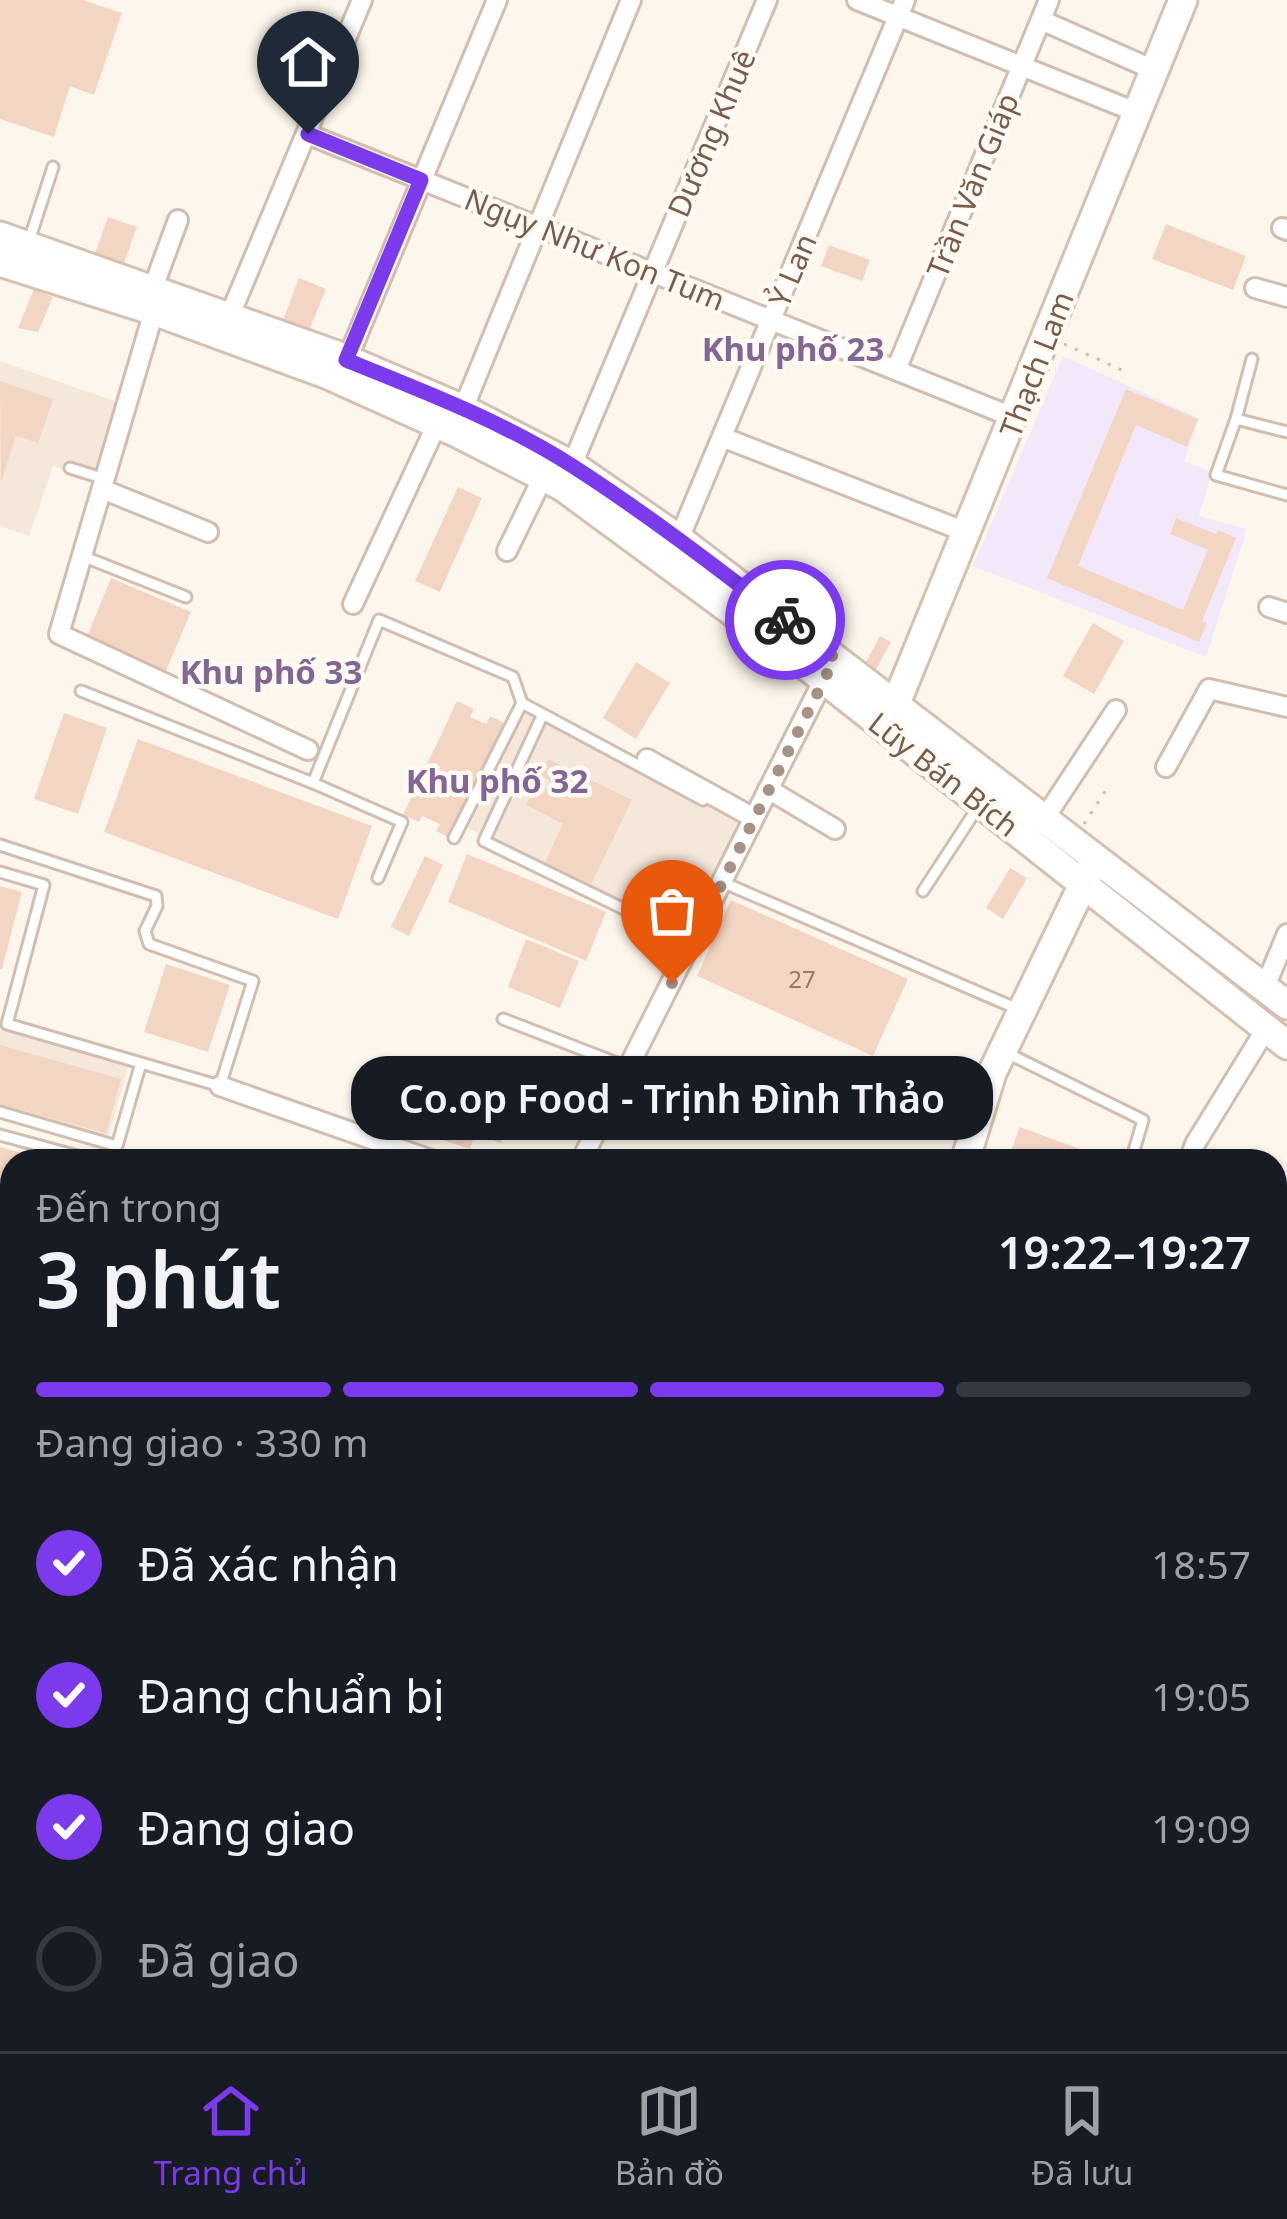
<!DOCTYPE html>
<html lang="vi">
<meta charset="utf-8">
<style>
body{margin:0;font-family:"Noto Sans",sans-serif;background:#242831;color:#f1f3f6;height:100vh;display:flex;flex-direction:column;font-size:45px;white-space:nowrap}
*{box-sizing:border-box;margin:0}
p{font-size:39px;color:#9ea1a6}
.icon{flex:none;width:66px;height:66px;fill:none;stroke:currentColor;stroke-width:2;stroke-linecap:round;stroke-linejoin:round}
.map{position:relative;flex:1;overflow:hidden}
.drawer{position:absolute;left:0px;top:1149px;width:1287px;height:903px;display:flex;flex-direction:column;background:#171b24;border-radius:36px 36px 0 0;box-shadow:0 3px 9px #0004}
.drawer>*{flex:none}
.pin{position:absolute;display:grid;place-items:center;width:102px;height:102px;color:#fff;margin:-123px -51px;border-radius:50% 50% 50% 0;rotate:-45deg;box-shadow:0 0 12px #0007}
.pin .icon{rotate:45deg}
.courier{position:absolute;display:grid;place-items:center;width:120px;height:120px;margin:-60px;border:9px solid #7c3aed;border-radius:50%;background:#fff;color:#222;box-shadow:0 3px 15px #0007}
.bubble{position:absolute;height:84px;border-radius:36px;background:#171b24;box-shadow:0 3px 9px #0004;font-size:39px;font-weight:600;line-height:84px;text-align:center}
.summary em{font-style:normal;font-weight:600}
.summary div{display:flex;flex-direction:column-reverse}
.summary{display:flex;align-items:center;justify-content:space-between;height:204px;padding:0 36px}
h1{font-size:78px;font-weight:600;line-height:90px}
.bar{display:grid;grid-template-columns:repeat(4,1fr);gap:18px 12px;align-content:center;height:144px;padding:0 36px}
.bar i{height:15px;border-radius:9px;background:#363941}
.bar .current{background:#7c3aed}
.bar p{grid-column:span 4}
ol{padding:0 36px;list-style:none}
li{display:flex;align-items:center;gap:36px;height:132px}
li p{margin-inline-start:auto}
li .icon{padding:12px;border-radius:50%;background:#7c3aed;color:#fff;stroke-width:4}
li:last-child{color:#9ea1a6}
li i{width:66px;height:66px;border:6px solid #363941;border-radius:50%}
.menu{display:flex;justify-content:space-around;align-items:center;height:168px;border-top:3px solid #363941;background:#171b24;font-size:33px;color:#9ea1a6}
.menu a{display:grid;justify-items:center;gap:6px}
.menu .current{color:#7c3aed}
.map>svg:first-child{display:block}
.residential{fill:#f5e8da}
.education{fill:#f3e8fa}
.building{fill:#f3d5c3}
.lines{fill:none;stroke-linecap:round;stroke-linejoin:round}
.lane-casing{stroke:#d1beb0;stroke-width:15}
.street-casing{stroke:#d1beb0;stroke-width:24}
.secondary-casing{stroke:#d6c0b0;stroke-width:33}
.path{stroke:#d9b8a5;stroke-width:3;stroke-dasharray:3 9;stroke-linecap:butt}
.lane{stroke:#fff;stroke-width:9}
.street{stroke:#fff;stroke-width:18}
.secondary{stroke:#fff;stroke-width:27}
.done{stroke:#a89285;stroke-width:12;stroke-dasharray:0 21.6}
.route{stroke:#7c3aed;stroke-width:15}
.labels{text-anchor:middle;dominant-baseline:central;stroke-width:9;stroke-linejoin:round;paint-order:stroke}
.number-label{font-size:24px;fill:#987a6a}
.street-label{font-size:30px;fill:#7a5c4d;stroke:#fffaf3}
.neighbourhood-label{font-size:33px;font-weight:bold;fill:#846695;stroke:#fffaf3}
</style>
<div class="map">
<svg width="1287" height="2051" viewBox="0 0 1287 2051">
<rect width="100%" height="100%" fill="#fdf6ec"/>
<path class="residential" d="M0 361 120 403 93 480 53 466 29 536 0 526Z
M522 703 749 823 693 936 457 823Z
M0 1021 130 1061 108 1137 0 1109Z"/>
<path class="education" d="M1063 356 1199 418 1184 461 1212 472 1199 516 1247 529 1206 657 973 566Z
M12 1448V1663L0 1662V1519Z"/>
<path class="building" d="M0 0H83L122 13 94 95 70 86 54 137 0 119Z
M108 217 137 227 124 263 95 253Z
M1166 224 1246 256 1233 290 1152 259Z
M829 245 870 260 862 281 821 266Z
M299 278 326 289 308 333 282 323Z
M34 289 53 297 38 332 18 328Z
M0 381 53 399 38 443 16 436 1 482Z
M1126 389 1198 419 1187 447 1136 425 1078 566 1183 610 1208 550 1170 534 1176 518 1216 534 1218 530 1236 538 1202 621 1207 623 1199 642 1047 578Z
M458 487 482 498 440 592 415 581Z
M111 578 191 612 165 673 86 639Z
M1093 623 1124 641 1094 694 1063 676Z
M880 636 891 642 872 677 861 671Z
M636 662 670 683 636 739 603 718Z
M457 701 474 709 470 717 486 724 490 716 506 724 453 839 436 831 440 824 422 816 419 822 403 815Z
M64 713 107 728 78 814 34 799Z
M138 739 372 826 338 919 104 832Z
M548 759 632 800 591 884 545 862 563 824 526 805 533 790 543 795 550 780 540 775Z
M467 854 606 912 586 961 448 902Z
M425 856 443 865 409 936 391 927Z
M1010 868 1027 878 1003 919 986 908Z
M0 886 22 892 2 969H0Z
M731 900 908 979 873 1056 697 976Z
M526 939 579 961 560 1008 508 987Z
M166 964 230 985 208 1052 144 1032Z
M0 1045 121 1079 106 1133 0 1104Z
M420 1077 470 1093 468 1099 496 1108 494 1115 508 1120 501 1143 475 1134 470 1149 404 1127Z
M763 1086 823 1118 812 1139 751 1110Z
M1020 1127 1096 1155 1094 1161H1007Z
M0 1147 47 1160 12 1161V1196L0 1193Z
M1284 1618 1287 1620V1692L1282 1703 1287 1706V1727L1275 1721V1636Z"/>
<g class="lines">
<defs>
<path id="lane" d="M28 244 53 167
M1252 359 1236 419 1287 432
M1236 419 1216 475 1287 495
M70 468 105 479
M82 556 186 597
M81 691 313 783
M543 714 484 841 692 942
M454 838 522 703 703 800
M0 845 156 896 157 906 145 931 149 944 253 981 220 1086 7 1024 44 885 0 872
M378 878 402 822 313 783 379 620 513 677 522 703
M722 882 1020 1010
M923 891 978 807
M503 1019 630 1068
M1007 1053 1143 1120 1131 1161
M0 1112 117 1146 141 1063
M0 1135 96 1161
M0 1207 12 1210
M1275 1371 1287 1376
M0 1993 12 1991
M147 2051 157 2048 164 2040
M608 2051 616 2040"/>
<path id="street" d="M857 0 1136 112
M1041 20 1154 70
M307 134 1015 418
M1282 228 1287 230
M153 288 178 220
M1255 288 1287 297
M154 311 59 634 308 750
M230 315 362 0
M344 367 497 0
M896 370 1049 0
M463 409 631 0
M722 437 966 532
M572 465 767 0
M102 489 208 532
M679 539 905 0
M507 551 543 477
M353 604 437 424
M1269 607 1287 613
M647 759 754 818
M1166 767 1209 689 1287 707
M768 789 835 829
M1044 819 1116 710
M1265 987 1287 934
M632 1065 691 1090
M220 1086 434 1161
M581 1161 827 673
M1189 1161 1195 1144 1266 1029
M0 1223 12 1227
M1275 1492 1287 1497
M1275 1749 1287 1755
M0 1870 12 1864
M1275 1870 1287 1877
M1275 2028 1287 2022
M258 2040 272 2051
M640 2040 656 2051
M987 2040 1000 2051
M1103 2040 1116 2051
M1022 2051 1030 2040
M1077 2051 1086 2040
M1168 2051 1177 2040
M1260 2051 1267 2040"/>
<path id="secondary" d="M0 236 334 354 463 409 572 465 679 539 1287 1005
M0 262 154 311 326 374 457 433 563 487 813 671 1287 1045
M890 718 1183 0
M965 1161 992 1073 1091 868
M0 1387 12 1390
M0 1755H12
M392 2040 408 2051
M790 2040 808 2051
M820 2040 837 2051"/>
</defs>
<use href="#lane" class="lane-casing"/>
<use href="#street" class="street-casing"/>
<use href="#secondary" class="secondary-casing"/>
<path class="path" d="M1064 344 1122 370
M1084 824 1106 790"/>
<use href="#lane" class="lane"/>
<use href="#street" class="street"/>
<use href="#secondary" class="secondary"/>
</g>
<g class="lines">
<path class="done" d="M672 983 835 658 785 620"/>
<path class="route" d="M308 134 421 180 346 360C423 391 504 422 574 467 647 514 716 567 785 620"/>
</g>
<g class="labels">
<g class="number-label">
<text x="802" y="978">27</text>
</g>
<g class="street-label">
<text transform="translate(711 133) rotate(-67)">Dương Khuê</text>
<text transform="translate(972 185) rotate(-68)">Trần Văn Giáp</text>
<text transform="translate(595 249) rotate(22)">Ngụy Như Kon Tum</text>
<text transform="translate(792 270) rotate(-67)">Ỷ Lan</text>
<text transform="translate(1036 364) rotate(-69)">Thạch Lam</text>
<text transform="translate(944 774) rotate(38)">Lũy Bán Bích</text>
</g>
<g class="neighbourhood-label">
<text x="793" y="348">Khu phố 23</text>
<text x="271" y="671">Khu phố 33</text>
<text x="497" y="780">Khu phố 32</text>
</g>
</g>
</svg>
<div class="pin" style="left:672px;top:983px;background:#ea580c"><svg class="icon" aria-label="bag" viewBox="0 0 24 24"><path d="M5 8h14l-1 12H6zM9 8a3 3 0 0 1 6 0"/></svg></div>
<div class="pin" style="left:308px;top:134px;background:#1f2937"><svg class="icon" aria-label="home" viewBox="0 0 24 24"><path d="M3 11l9-7 9 7M6 9v11h12V9"/></svg></div>
<div class="courier" style="left:785px;top:620px"><svg class="icon" aria-label="bike" viewBox="0 0 24 24"><circle cx="6" cy="16" r="4"/><circle cx="18" cy="16" r="4"/><path d="M6 16l4-8h5l3 8M10 8l3 8H6M13 5h3"/></svg></div>
<div class="bubble" style="left:351px;top:1056px;width:642px">Co.op Food - Trịnh Đình Thảo</div>
<section class="drawer">
<div class="summary"><div><h1>3 phút</h1><p>Đến trong</p></div><em>19:22–19:27</em></div>
<div class="bar"><i class="current"></i><i class="current"></i><i class="current"></i><i></i><p>Đang giao · 330 m</p></div>
<ol>
<li><svg class="icon" aria-label="check" viewBox="0 0 24 24"><path d="M5 12l5 5 9-10"/></svg>Đã xác nhận<p>18:57</p></li>
<li><svg class="icon" aria-label="check" viewBox="0 0 24 24"><path d="M5 12l5 5 9-10"/></svg>Đang chuẩn bị<p>19:05</p></li>
<li><svg class="icon" aria-label="check" viewBox="0 0 24 24"><path d="M5 12l5 5 9-10"/></svg>Đang giao<p>19:09</p></li>
<li><i></i>Đã giao</li>
</ol>
</section>
</div>
<nav class="menu">
<a class="current"><svg class="icon" aria-label="home" viewBox="0 0 24 24"><path d="M3 11l9-7 9 7M6 9v11h12V9"/></svg>Trang chủ</a>
<a><svg class="icon" aria-label="map" viewBox="0 0 24 24"><path d="M3 6l6-2 6 2 6-2v14l-6 2-6-2-6 2zM9 4v14M15 6v14"/></svg>Bản đồ</a>
<a><svg class="icon" aria-label="saved" viewBox="0 0 24 24"><path d="M7 4h10v16l-5-4-5 4z"/></svg>Đã lưu</a>
</nav>
